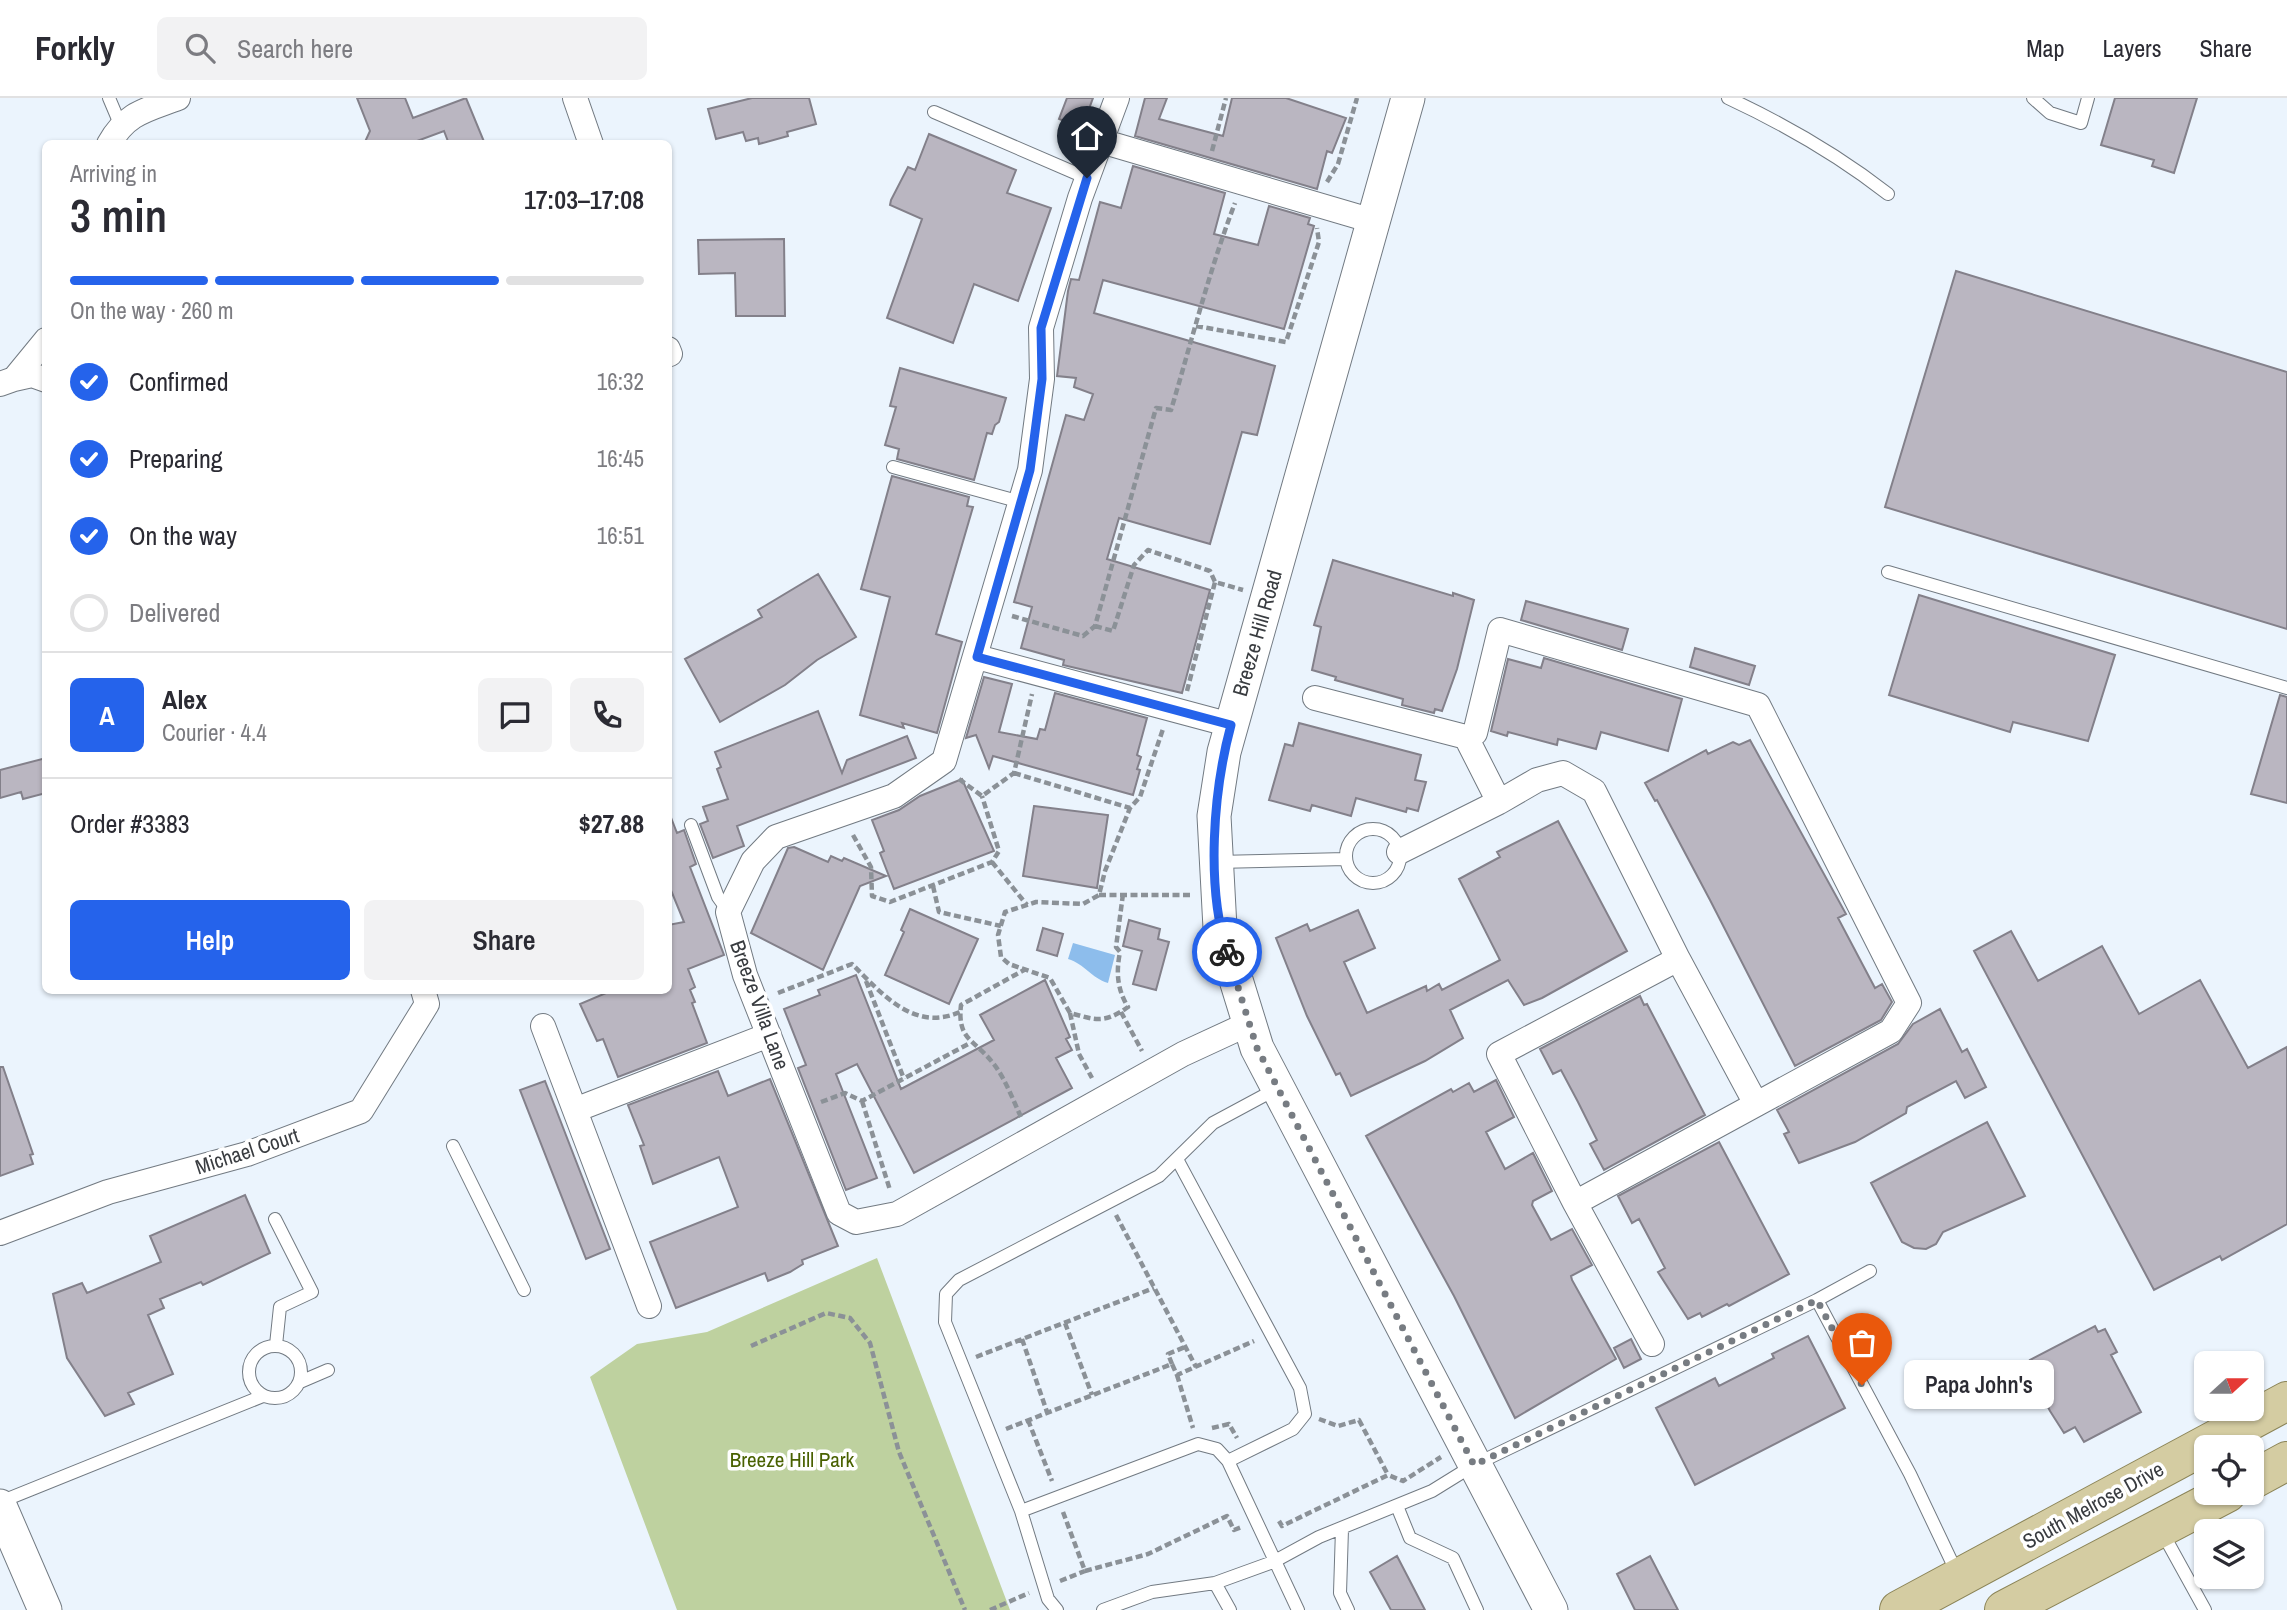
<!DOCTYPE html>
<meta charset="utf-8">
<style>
body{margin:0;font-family:"Archivo Narrow",sans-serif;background:#f2f2f3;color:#2b2b33;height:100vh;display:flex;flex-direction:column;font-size:26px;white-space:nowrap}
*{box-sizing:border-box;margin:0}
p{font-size:23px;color:#7c7c81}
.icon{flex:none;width:38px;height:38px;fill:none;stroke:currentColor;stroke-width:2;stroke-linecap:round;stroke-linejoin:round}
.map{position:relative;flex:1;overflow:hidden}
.details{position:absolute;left:42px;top:42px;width:630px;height:854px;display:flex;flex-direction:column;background:#fff;border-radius:10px;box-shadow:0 2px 5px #0004}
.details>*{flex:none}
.needle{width:46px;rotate:69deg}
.fabs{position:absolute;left:2194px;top:1253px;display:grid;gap:14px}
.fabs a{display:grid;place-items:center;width:70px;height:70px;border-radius:10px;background:#fff;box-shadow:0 2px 5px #0004;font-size:35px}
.pin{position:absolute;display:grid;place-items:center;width:60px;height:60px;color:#fff;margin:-72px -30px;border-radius:50% 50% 50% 0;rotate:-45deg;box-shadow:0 0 7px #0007}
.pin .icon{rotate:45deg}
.courier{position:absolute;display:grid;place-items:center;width:70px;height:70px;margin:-35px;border:5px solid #2563eb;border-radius:50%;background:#fff;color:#222;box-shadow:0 2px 9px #0007}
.bubble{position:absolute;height:49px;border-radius:10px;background:#fff;box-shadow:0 2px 5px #0004;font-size:23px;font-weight:600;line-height:49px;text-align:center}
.summary em{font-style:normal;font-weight:600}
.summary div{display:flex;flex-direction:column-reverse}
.summary{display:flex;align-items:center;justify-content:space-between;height:119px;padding:0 28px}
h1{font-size:46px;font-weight:600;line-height:52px}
.bar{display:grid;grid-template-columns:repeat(4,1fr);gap:10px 7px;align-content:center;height:84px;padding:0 28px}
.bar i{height:9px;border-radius:5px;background:#e1e1e2}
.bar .on{background:#2563eb}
.bar p{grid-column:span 4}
.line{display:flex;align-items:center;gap:18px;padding:0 28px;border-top:2px solid #e1e1e2}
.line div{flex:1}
.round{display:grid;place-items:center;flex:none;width:74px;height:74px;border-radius:10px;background:#f2f2f3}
ol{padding:0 28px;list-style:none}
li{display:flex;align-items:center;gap:21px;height:77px}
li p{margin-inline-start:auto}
li .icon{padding:7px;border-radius:50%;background:#2563eb;color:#fff;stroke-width:4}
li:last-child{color:#7c7c81}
li i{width:38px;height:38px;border:4px solid #e1e1e2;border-radius:50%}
.cta{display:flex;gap:14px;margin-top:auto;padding:14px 28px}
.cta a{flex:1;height:80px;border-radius:10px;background:#2563eb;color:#fff;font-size:28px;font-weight:600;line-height:80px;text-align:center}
.cta a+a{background:#f2f2f3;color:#2b2b33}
header{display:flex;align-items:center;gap:42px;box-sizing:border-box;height:98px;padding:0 35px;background:#fff;border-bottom:2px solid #e1e1e2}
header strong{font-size:33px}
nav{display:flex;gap:38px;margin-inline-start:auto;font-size:24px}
.search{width:490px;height:63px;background:#f2f2f3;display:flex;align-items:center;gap:18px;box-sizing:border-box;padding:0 24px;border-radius:10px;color:#7c7c81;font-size:26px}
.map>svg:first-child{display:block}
.green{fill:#bed19f}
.water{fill:#8dbdec}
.building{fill:#bab6c1;stroke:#83808a;stroke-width:2}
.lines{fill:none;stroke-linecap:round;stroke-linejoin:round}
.lane-casing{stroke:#727a82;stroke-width:14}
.street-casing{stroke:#727a82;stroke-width:26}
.secondary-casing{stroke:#727a82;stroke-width:35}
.primary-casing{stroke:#8b8457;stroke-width:40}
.path{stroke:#8b9197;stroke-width:4.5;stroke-dasharray:7 3.5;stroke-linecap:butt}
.lane{stroke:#fff;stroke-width:12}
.street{stroke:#fff;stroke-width:24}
.secondary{stroke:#fff;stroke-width:33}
.primary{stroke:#d4cca2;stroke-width:38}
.done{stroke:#777c82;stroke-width:7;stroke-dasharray:0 12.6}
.route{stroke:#2563eb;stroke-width:9}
.labels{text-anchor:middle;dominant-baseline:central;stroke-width:7;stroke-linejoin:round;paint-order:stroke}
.street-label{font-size:21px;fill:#393c40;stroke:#fff}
.park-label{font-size:21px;fill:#496101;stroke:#fff}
</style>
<header>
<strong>Forkly</strong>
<div class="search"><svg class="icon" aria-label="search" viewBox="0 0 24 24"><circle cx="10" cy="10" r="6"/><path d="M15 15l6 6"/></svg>Search here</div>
<nav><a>Map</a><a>Layers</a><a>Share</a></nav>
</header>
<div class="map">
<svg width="2287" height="1512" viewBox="0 0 2287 1512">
<rect width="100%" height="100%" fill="#ebf4fd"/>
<path class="green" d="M877 1160 1010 1512H677L590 1279 637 1246 707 1234Z"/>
<path class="water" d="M1073 845 1115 857 1108 885C1091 880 1085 866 1068 861Z"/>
<path class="building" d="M357 0H405L413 20 466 0 485 46H449L444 33 409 46H364L370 33Z
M752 0H809L816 26 787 34 788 38 759 46 758 40 746 43 743 34 716 41 708 11Z
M1067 0H1093L1082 30 1059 21Z
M1145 0H1167L1159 21 1223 38 1232 0H1286L1346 20 1332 55 1327 53 1317 91 1135 38Z
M2115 0H2197L2174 75 2152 68 2154 62 2101 47Z
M929 36 1016 72 1007 95 1051 110 1018 203 974 186 953 245 887 220 922 121 890 107 891 102 908 69 915 72Z
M1133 68 1225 95 1214 136 1258 147 1269 108 1310 120 1308 126 1314 128 1284 231 1103 182 1094 215 1275 268 1257 337 1242 334 1210 446 1119 420 1107 461 1210 492 1182 595 1063 567 1064 562 1021 550 1032 509 1014 504 1066 317 1084 322 1093 296 1074 289 1076 280 1057 278 1068 193 1071 181 1079 182 1100 104 1121 110Z
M784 141 785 218H736L735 175 699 176 698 142Z
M1956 173 2287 274V531L1885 409Z
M900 270 1006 300 999 324 995 327 992 336 987 335 974 382 897 361 899 351 885 347 896 309 890 308Z
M892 378 969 399 967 408 973 409 936 536 962 544 937 635 902 625 904 630 860 617 890 499 861 491Z
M1333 462 1453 498V495L1474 502 1457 571 1442 613 1435 611 1434 615 1402 607 1403 601 1335 582 1336 579 1312 572 1321 529 1314 527Z
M818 476 856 539 817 562 785 587 720 624 685 561 762 519 758 512Z
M1919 497 2115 557 2088 643 2013 624 2010 634 1889 597Z
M1526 503 1628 531 1622 552 1521 522Z
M1695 550 1755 568 1749 587 1690 569Z
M1544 560 1682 601 1668 653 1601 634 1596 651 1558 641 1557 647 1508 634 1507 638 1491 633 1508 561 1541 570Z
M984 579 1012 586 999 634 1037 641 1040 631 1045 632 1055 595 1147 620 1137 657 1141 659 1137 671 1140 672 1133 697 993 658 989 670 976 637 966 640Z
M2280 597 2287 599V705L2251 696Z
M818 613 842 675 847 662 907 638 916 660 737 728 744 748 713 760 700 726 708 723 703 709 728 701 717 671 721 669 715 654Z
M1299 625 1421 657 1415 682 1426 684 1418 713 1407 710 1406 714 1356 700 1351 718 1312 707 1310 713 1269 702 1285 646 1293 648Z
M1750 642 1846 816 1838 820 1875 890 1882 886 1892 904 1881 922 1795 968 1710 802 1657 702 1655 703 1645 685 1706 652 1708 656 1733 644 1739 647Z
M46 660V695L23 701 21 694 0 700V672Z
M962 681 994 753 894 791 880 755 884 753 872 722 899 712 920 698Z
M1034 708 1108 717 1097 790 1023 778Z
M670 717 677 735 684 732 696 766 690 769 724 857 688 871 695 889 690 892 695 904 692 905 707 945 618 979 603 941 597 943 580 906 613 892H668V827L684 824 668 785Z
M1558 723 1627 853 1542 900 1524 907 1508 882 1450 912 1463 940 1425 963 1351 998 1340 975 1336 977 1307 918 1276 840 1307 826 1310 833 1358 812 1375 850 1344 864 1367 915 1426 888 1427 893 1439 886 1442 892 1500 862 1459 781 1500 759 1497 754Z
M794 749 828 764 831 758 842 763 844 760 886 778 860 788 823 872 751 835 788 750Z
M910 811 978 841 949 906 885 877 904 834 901 832Z
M1129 822 1160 831 1158 841 1169 844 1156 892 1133 886 1142 853 1123 848Z
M1043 830 1063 836 1057 858 1037 852Z
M2011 833 2038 883 2102 848 2139 916 2200 882 2248 970 2287 949V1126L2222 1162 2220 1158 2154 1192 1974 853Z
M856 877 901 991 994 942 980 917 1045 882 1070 939 1066 941 1072 952 1056 960 1072 990 914 1075 857 966 836 976 877 1080 846 1092 798 970 806 967 784 911 820 897 818 892Z
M1640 898 1644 907 1647 906 1705 1017 1604 1072 1590 1046 1597 1042 1578 1004 1561 972 1553 976 1540 951Z
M1940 911 1962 954 1967 951 1986 989 1965 1000 1956 983 1907 1009 1906 1015 1855 1044 1799 1065 1784 1036 1789 1034 1777 1012 1898 946 1913 926Z
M0 969H3L33 1056 30 1057 33 1066 0 1078Z
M718 973 728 998 770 981 838 1148 802 1162 803 1166 790 1174 768 1183 765 1175 676 1210 650 1144 738 1109 719 1059 653 1086 640 1048 644 1047 628 1007Z
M1496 982 1514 1019 1486 1034 1505 1071 1533 1055 1552 1093 1533 1103 1532 1107 1551 1142 1572 1131 1592 1167 1571 1178 1572 1182 1616 1261 1515 1320 1454 1198 1366 1038 1451 991 1453 994 1469 985 1474 994Z
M545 983 610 1151 586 1161 520 992Z
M1987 1024 2025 1098 1943 1134 1936 1146 1926 1151 1914 1150 1902 1144 1871 1085Z
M1719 1044 1789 1176 1729 1208 1727 1206 1702 1219 1700 1215 1688 1221 1658 1174 1665 1170 1639 1121 1632 1125 1618 1098Z
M245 1097 270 1155 203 1187 201 1184 160 1201 164 1210 148 1217 173 1276 128 1295 134 1306 105 1318 67 1260 53 1196 82 1185 87 1195 161 1164 150 1138Z
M2095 1228 2098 1234 2105 1231 2117 1254 2111 1257 2141 1314 2084 1344 2075 1329 2064 1335 2050 1313 2037 1288 2042 1285 2030 1262Z
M1808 1238 1845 1310 1695 1387 1656 1310 1715 1280 1719 1288 1774 1260 1772 1256Z
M1631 1241 1641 1261 1624 1270 1614 1250Z
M1397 1458 1425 1512H1391L1370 1474Z
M1650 1458 1678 1512H1635L1617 1476Z"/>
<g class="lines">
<defs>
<path id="lane" d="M109 0 120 26
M1728 0C1786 27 1838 57 1888 96
M2033 0 2050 15 2081 25 2088 0
M934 14 1087 80
M893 369 1021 404
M1888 474 2287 590
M691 727 718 799 728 813
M1346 758a27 27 0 1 1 54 0a27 27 0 1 1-54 0Z
M1217 764 1346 761
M453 1048 524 1192
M1177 1061 1300 1290 1305 1316 1293 1331 1228 1363
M275 1121 312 1194 280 1209 276 1247
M1817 1202 1870 1173
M249 1274a26 26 0 1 1 52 0a26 26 0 1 1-52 0Z
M300 1284 328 1272
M0 1404 263 1298
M1397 1408 1410 1440 1453 1460 1477 1512
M1021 1413 1198 1346 1217 1351 1228 1363 1298 1512
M1342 1431 1340 1495 1348 1512
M2162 1434 2205 1512
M1215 1485 1230 1512
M1057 1512 1048 1501 1021 1413 945 1224 946 1196 959 1182 1159 1078 1213 1025 1278 990
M1103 1512 1152 1494 1215 1485 1273 1464 1319 1439 1432 1393 1474 1367 1817 1202 1910 1376 1957 1475"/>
<path id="street" d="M575 0 591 46
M1117 0 1080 100 1041 230 1042 281 1030 372 944 663 894 698 776 739 753 763 728 814 745 877 839 1115 856 1124 897 1116 1183 956 1250 925
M1101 43 1373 123
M109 46C126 15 146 12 178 0
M668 251 670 256
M14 281 32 277 46 282
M0 286 14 281 46 242
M977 559 1231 627
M1315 600 1466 639 1499 704 1399 754
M1466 639 1475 635 1500 532 1758 607 1909 905 1891 933 1575 1105 1499 956 1678 861 1594 693 1563 675 1537 682 1499 704
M1678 861 1756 1006
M543 928 649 1208
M575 1012 769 937
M1575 1105 1652 1246
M0 1135 108 1094 247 1056 361 1013 427 906 423 892"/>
<path id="secondary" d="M1408 0 1224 654 1214 718 1220 830 1257 950 1551 1512
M0 1408 45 1512"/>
<path id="primary" d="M2252 1382 2287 1363
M1899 1512 2287 1303
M2004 1512 2227 1395"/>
</defs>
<use href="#lane" class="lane-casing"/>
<use href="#street" class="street-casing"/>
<use href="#secondary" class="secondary-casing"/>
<use href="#primary" class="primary-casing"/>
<path class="path" d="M1212 53 1226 0
M1327 84 1338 66 1357 0
M1196 228 1286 244 1319 144 1317 130
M1012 518 1083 538 1095 528 1156 310 1171 312C1192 242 1209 173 1235 105
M1095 528 1113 533 1134 467 1148 452 1210 473 1215 484 1243 492
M1187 593 1215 484
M1014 675 1130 710
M959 681 982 698 1014 675 1032 596
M853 737 871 769 872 798 890 804 992 764 999 753 982 698
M992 764 1027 807
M933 788 939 814 1001 828
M1123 796 1116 849 1120 854C1116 874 1117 891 1128 909 1104 926 1096 922 1070 915L1050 880 1009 866 1001 859 998 837 1005 814 1036 804 1083 806 1099 797 1105 773 1130 710 1140 699 1163 631
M1099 797H1193
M866 883 904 981
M778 895 852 866C883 897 914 934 960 914
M1121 914 1142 953
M1070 915 1079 956 1092 980
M862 1003 890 1092
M821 1004 845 995 862 1003 970 945
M1021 1019C1013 1002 1005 980 993 965 974 941 957 942 961 907L1024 872
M1116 1117 1196 1269
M1065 1225 1092 1297
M1022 1241 1047 1314
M751 1248 826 1215 850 1220 870 1245 899 1354 965 1512
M976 1259 1154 1190
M1172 1266 1168 1256 1185 1249
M1177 1277 1193 1330
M1319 1321 1338 1328 1359 1322 1388 1377
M1028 1322 1052 1383
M1212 1330 1229 1326 1237 1340
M1006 1331 1172 1266 1177 1277 1254 1243
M1063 1414 1085 1473 1148 1456 1227 1418 1234 1432 1242 1429
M1279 1423 1282 1428 1388 1377 1403 1383 1441 1359
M1060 1483 1085 1473
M990 1512 1029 1495"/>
<use href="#lane" class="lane"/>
<use href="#street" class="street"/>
<use href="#secondary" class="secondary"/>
<use href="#primary" class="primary"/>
</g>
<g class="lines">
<path class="done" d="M1227 854 1257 950 1474 1367 1817 1202 1862 1287"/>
<path class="route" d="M1087 80 1041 230 1042 281 1030 372 977 559 1231 627C1213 694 1206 788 1227 854"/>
</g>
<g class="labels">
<g class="street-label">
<text transform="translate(1257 535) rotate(-74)">Breeze Hill Road</text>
<text transform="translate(760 907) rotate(70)">Breeze Villa Lane</text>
<text transform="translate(247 1053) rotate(-18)">Michael Court</text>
<text transform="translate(2093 1407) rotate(-29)">South Melrose Drive</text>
</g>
<g class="park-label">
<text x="792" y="1361">Breeze Hill Park</text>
</g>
</g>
</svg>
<div class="fabs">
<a><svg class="needle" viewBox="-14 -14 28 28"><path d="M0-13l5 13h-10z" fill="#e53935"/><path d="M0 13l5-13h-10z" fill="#7c7c81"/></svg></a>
<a><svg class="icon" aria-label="locate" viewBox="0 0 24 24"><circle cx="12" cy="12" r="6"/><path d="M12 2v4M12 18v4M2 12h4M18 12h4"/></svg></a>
<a><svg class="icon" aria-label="layers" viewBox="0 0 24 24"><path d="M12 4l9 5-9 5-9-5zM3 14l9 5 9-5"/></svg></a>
</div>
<div class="pin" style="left:1862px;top:1287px;background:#ea580c"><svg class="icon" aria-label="bag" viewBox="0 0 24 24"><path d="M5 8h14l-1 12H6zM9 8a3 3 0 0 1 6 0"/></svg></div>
<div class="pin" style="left:1087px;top:80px;background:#1f2937"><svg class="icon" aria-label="home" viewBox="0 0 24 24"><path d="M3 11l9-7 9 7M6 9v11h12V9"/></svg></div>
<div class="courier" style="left:1227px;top:854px"><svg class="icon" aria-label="bike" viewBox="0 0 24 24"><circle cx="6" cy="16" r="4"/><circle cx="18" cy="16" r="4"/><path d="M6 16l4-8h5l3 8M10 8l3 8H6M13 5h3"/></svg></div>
<div class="bubble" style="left:1904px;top:1262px;width:150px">Papa John's</div>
<section class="details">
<div class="summary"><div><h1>3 min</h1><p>Arriving in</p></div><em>17:03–17:08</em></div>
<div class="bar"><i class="on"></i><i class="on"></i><i class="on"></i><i></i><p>On the way · 260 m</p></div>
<ol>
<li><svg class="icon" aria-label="check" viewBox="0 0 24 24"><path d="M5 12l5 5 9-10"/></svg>Confirmed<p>16:32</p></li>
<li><svg class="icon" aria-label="check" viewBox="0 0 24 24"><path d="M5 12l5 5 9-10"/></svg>Preparing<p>16:45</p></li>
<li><svg class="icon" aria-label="check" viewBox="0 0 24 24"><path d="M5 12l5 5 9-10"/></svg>On the way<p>16:51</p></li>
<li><i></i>Delivered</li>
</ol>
<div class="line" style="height:126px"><b class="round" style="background:#2563eb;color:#fff">A</b><div><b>Alex</b><p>Courier · 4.4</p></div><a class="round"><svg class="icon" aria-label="chat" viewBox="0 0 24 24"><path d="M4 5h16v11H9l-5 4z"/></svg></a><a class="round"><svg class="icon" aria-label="phone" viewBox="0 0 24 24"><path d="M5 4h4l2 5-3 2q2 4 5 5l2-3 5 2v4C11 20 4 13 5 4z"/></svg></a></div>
<div class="line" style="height:91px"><div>Order #3383</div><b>$27.88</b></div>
<div class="cta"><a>Help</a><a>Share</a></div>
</section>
</div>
